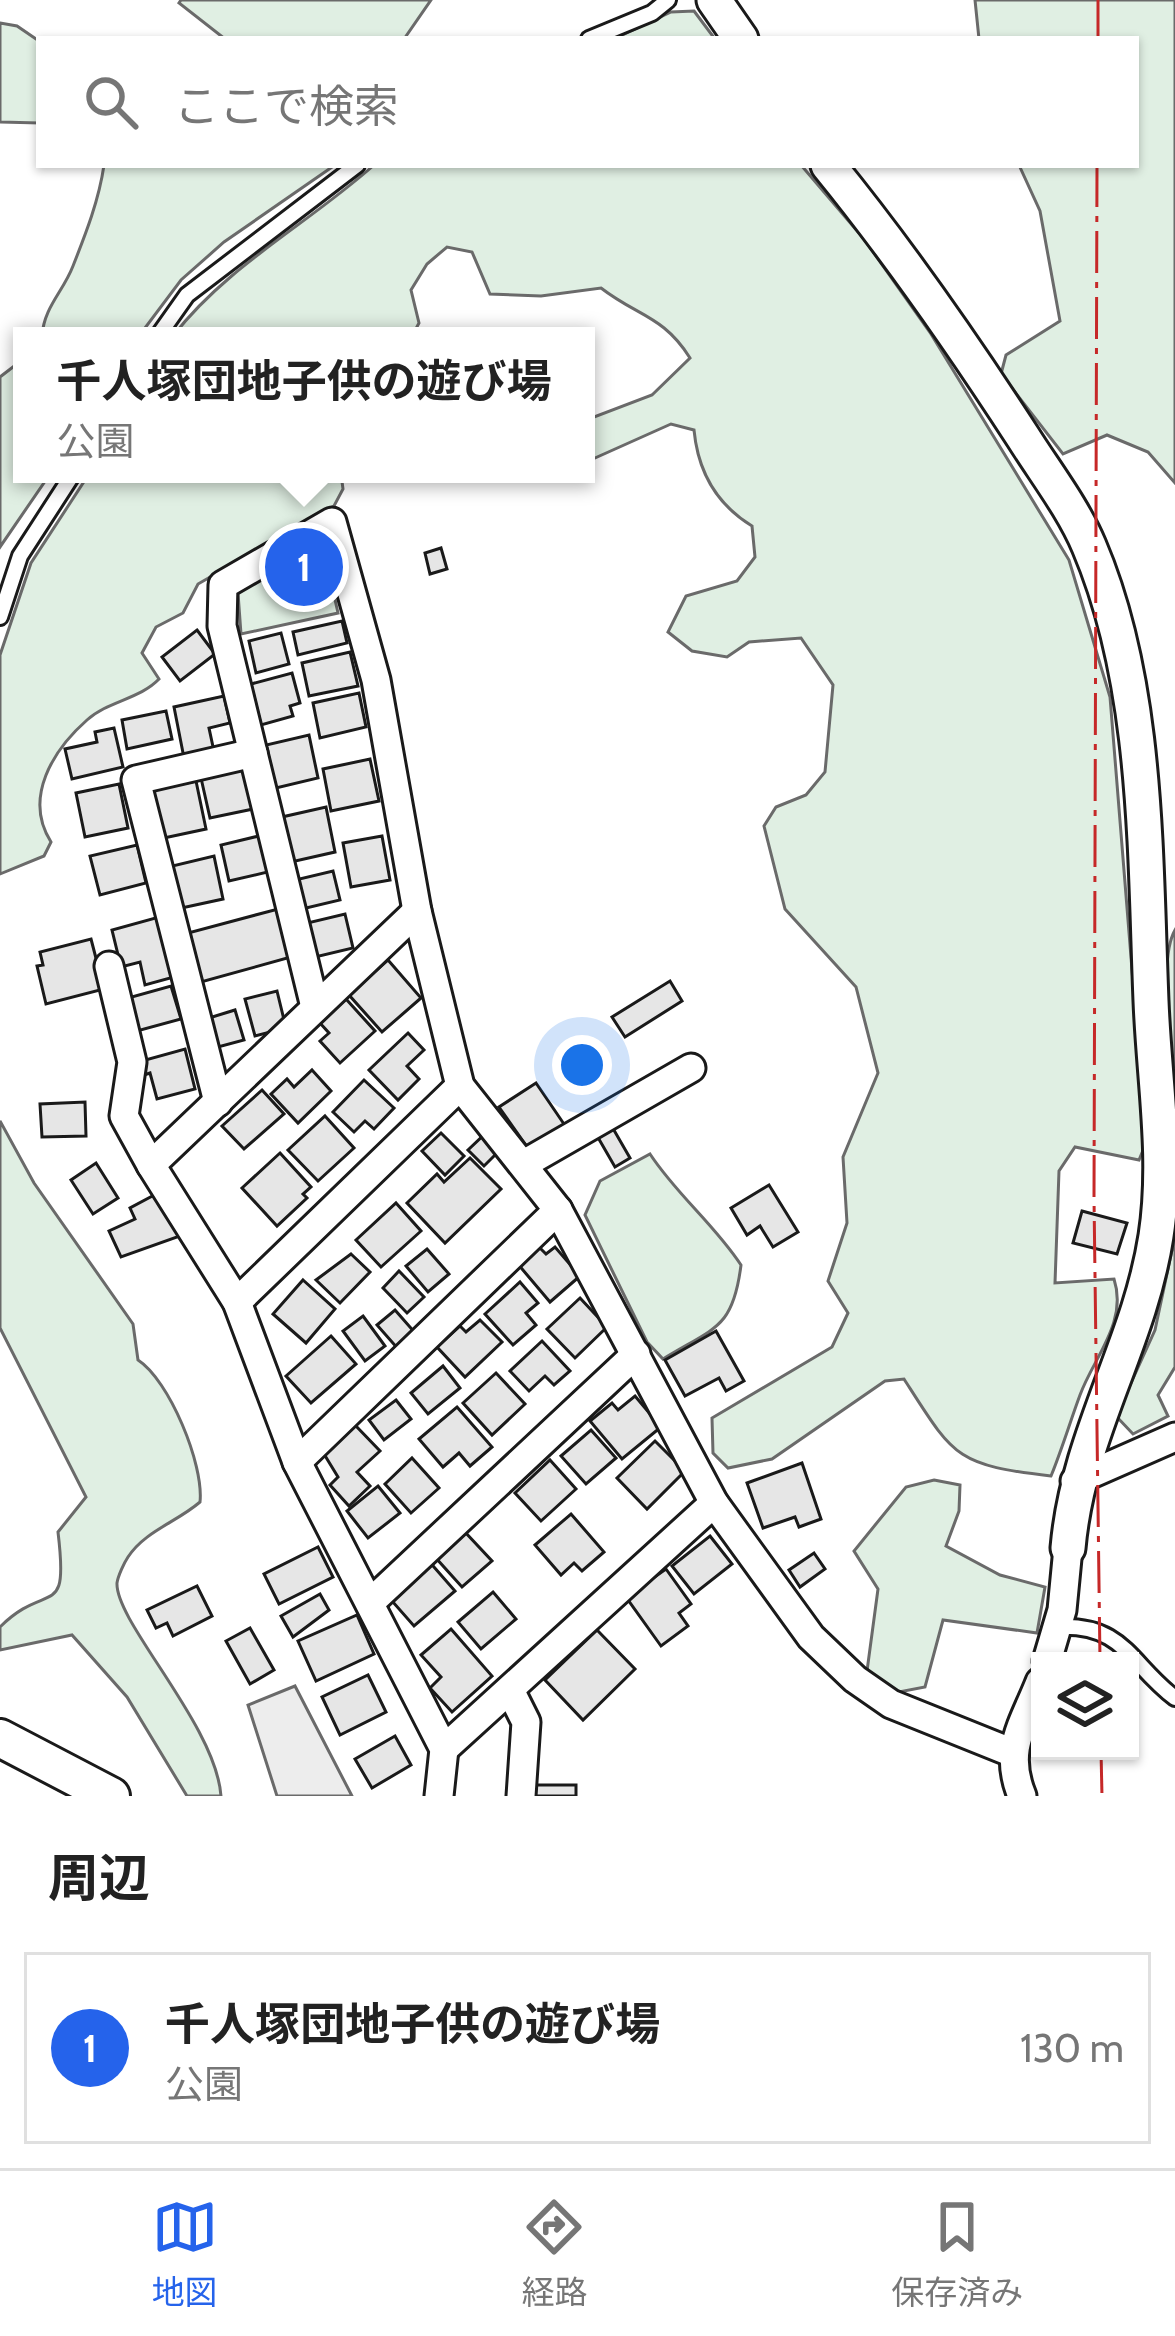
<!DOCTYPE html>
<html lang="ja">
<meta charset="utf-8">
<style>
body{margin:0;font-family:Cabin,"Noto Sans JP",sans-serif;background:#f6f6f6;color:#222}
.controls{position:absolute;right:36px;bottom:36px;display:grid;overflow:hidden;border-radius:0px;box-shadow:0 3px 9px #0004}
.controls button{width:108px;height:108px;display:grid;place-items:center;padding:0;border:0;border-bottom:3px solid #e0e0e0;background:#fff;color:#222;font:60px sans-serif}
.you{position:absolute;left:582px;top:1065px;width:42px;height:42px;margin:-30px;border:9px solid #fff;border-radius:50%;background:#1a73e8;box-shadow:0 0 0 18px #1a73e833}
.badge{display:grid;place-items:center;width:78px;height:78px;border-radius:50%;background:#2563eb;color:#fff;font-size:39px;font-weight:700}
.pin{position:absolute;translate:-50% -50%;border:6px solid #fff;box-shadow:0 3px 12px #0006}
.popup{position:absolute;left:13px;top:327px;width:582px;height:156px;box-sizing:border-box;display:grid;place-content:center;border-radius:0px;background:#fff;filter:drop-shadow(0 3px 9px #0005);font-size:39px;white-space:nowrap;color:#767676}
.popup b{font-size:45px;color:#222}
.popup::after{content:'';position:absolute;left:50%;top:100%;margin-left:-24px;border:24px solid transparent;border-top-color:#fff}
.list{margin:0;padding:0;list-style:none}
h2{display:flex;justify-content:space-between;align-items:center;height:156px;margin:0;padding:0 48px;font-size:51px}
h2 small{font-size:39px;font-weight:400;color:#767676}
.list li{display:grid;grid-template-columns:78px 1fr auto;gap:36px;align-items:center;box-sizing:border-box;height:192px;margin:0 24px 24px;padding:0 24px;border:3px solid #e0e0e0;border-radius:0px}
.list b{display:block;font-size:45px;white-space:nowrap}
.list p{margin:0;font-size:39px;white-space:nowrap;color:#767676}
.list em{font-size:39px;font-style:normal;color:#767676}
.icon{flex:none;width:66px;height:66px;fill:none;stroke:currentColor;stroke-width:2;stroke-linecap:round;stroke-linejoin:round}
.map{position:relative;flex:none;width:1175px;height:1796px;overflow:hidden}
.search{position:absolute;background:#fff;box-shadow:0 3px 9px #0004;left:36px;right:36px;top:36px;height:132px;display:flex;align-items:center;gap:30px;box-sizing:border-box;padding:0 42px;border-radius:0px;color:#767676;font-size:45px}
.sheet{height:372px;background:#fff}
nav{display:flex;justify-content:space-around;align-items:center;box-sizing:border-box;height:168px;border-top:3px solid #e0e0e0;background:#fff;font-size:33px;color:#767676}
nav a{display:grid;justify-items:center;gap:6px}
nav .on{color:#2563eb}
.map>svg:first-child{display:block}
.green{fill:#e0efe3;stroke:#6a6a6a;stroke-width:3}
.parking{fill:#ededed;stroke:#6a6a6a;stroke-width:3}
.building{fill:#e6e6e6;stroke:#1a1a1a;stroke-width:3}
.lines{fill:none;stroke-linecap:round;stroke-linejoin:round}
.service-casing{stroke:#1a1a1a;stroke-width:20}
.minor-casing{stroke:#1a1a1a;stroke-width:33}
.tertiary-casing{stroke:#1a1a1a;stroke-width:39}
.secondary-casing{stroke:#1a1a1a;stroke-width:42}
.service{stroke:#fff;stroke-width:14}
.minor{stroke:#fff;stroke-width:27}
.tertiary{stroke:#fff;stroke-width:33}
.secondary{stroke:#fff;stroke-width:36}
.power{stroke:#c62828;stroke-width:3;stroke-dasharray:42 9 6 9;stroke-linecap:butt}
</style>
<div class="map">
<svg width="1175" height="1796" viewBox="0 0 1175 1796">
<rect width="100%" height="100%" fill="#fff"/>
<!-- green -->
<g class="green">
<path d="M 181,0 L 431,0 L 404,39 L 225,39 L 179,3 Z"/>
<path d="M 975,0 L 1175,0 L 1175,483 L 1148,452 L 1107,435 L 1063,454 L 1001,374 L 1006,355 L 1060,321 L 1040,211 L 1019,165 L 1136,165 L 1136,39 L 979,39 Z"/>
<path d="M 694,11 L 715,39 L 614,39 L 671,12 Z"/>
<path d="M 0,23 L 17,26 L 39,41 L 39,123 L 0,122 Z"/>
<path d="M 104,165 L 335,165 L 224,242 L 181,280 L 139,336 L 42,336 C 44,307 63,292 73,266 C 86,233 99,200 104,165 Z"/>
<path d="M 374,165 L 801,165 L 864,239 L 931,334 L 1069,560 L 1110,697 L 1146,1143 L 1139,1160 L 1075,1147 L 1059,1171 L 1055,1283 L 1114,1279 C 1128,1322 1094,1357 1080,1395 C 1070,1422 1062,1449 1051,1476 C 955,1465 954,1457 904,1379 L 885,1381 L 772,1459 L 728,1468 L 713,1453 L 712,1418 L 832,1347 L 848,1313 L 828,1281 L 847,1223 L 843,1157 L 878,1073 L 856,987 L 785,909 L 764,826 L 776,807 L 806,795 L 825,772 L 833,685 L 801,638 L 749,642 L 727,657 L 692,651 L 668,632 L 686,596 L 737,581 L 755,557 L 752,526 C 716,504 698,472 694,430 L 671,424 L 586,462 L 586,420 L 652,395 L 690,358 C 664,316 637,316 601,288 L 541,296 L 490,294 L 472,252 L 447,247 L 427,264 L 411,290 L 419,323 L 412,336 L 173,336 C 228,265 308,224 374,165 Z"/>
<path d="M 22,360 L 22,474 L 50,474 L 0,547 L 0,377 Z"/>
<path d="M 89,474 L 341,474 L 343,489 L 334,506 L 198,584 L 183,613 L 156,627 L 142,653 L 159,679 C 140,699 108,701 87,720 C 53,750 23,798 51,842 L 44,856 L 0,874 L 0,655 L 31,563 Z"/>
<path d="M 322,542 L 338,613 L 241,634 L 238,593 Z"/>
<path d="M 1175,930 L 1175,1068 C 1166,1042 1161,953 1175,930 Z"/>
<path d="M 0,1121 L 34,1183 L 133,1324 L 138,1360 C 169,1380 204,1464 200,1502 C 177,1522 145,1531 128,1557 C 124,1563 118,1576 117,1583 C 115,1622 216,1725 221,1796 L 187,1796 L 127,1697 L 72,1635 L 0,1650 L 0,1627 C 48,1579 69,1623 58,1532 L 86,1497 L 0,1328 Z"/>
<path d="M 650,1154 C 677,1195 714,1224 741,1265 C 733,1329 715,1327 663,1359 L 647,1342 L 585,1215 L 600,1181 Z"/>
<path d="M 1175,1236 L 1175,1367 L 1158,1395 L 1168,1416 L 1133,1434 L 1116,1416 L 1155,1330 Z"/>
<path d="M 934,1480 L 960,1485 L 959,1511 L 946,1546 L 1000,1575 L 1045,1587 L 1037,1633 L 943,1620 L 925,1687 L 899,1692 L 867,1671 L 878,1589 L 854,1551 L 906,1487 Z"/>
</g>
<!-- parking -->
<path class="parking" d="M 295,1686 L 352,1796 L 277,1796 L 248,1705 Z"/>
<!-- building -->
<g class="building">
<path d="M 441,548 L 447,569 L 430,574 L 425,553 Z"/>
<path d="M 342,621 L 347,643 L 298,655 L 293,632 Z"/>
<path d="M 197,630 L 215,654 L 180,681 L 162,657 Z"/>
<path d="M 281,633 L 289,664 L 256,673 L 249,641 Z"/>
<path d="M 350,652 L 358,686 L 309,696 L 302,663 Z"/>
<path d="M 292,673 L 300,703 L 290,706 L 293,716 L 261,725 L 251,684 Z"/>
<path d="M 359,693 L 366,727 L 320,738 L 313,703 Z"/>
<path d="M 224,696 L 230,723 L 209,728 L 215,756 L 185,763 L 174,707 Z"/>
<path d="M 166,711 L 172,739 L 127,749 L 122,720 Z"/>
<path d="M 114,728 L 123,767 L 72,779 L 65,749 L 97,742 L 95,732 Z"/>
<path d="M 309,735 L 318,778 L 276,788 L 266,745 Z"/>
<path d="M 370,759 L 379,801 L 331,811 L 323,769 Z"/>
<path d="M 245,769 L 253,809 L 210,818 L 201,778 Z"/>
<path d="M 196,781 L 206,829 L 164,838 L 153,790 Z"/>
<path d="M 119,784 L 128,828 L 85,837 L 76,793 Z"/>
<path d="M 326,807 L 335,852 L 291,862 L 282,817 Z"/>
<path d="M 263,835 L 272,871 L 229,881 L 221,845 Z"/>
<path d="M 382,836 L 390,880 L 351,887 L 343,843 Z"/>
<path d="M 137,845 L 146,883 L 100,895 L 90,856 Z"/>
<path d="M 214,856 L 223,899 L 177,909 L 168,867 Z"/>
<path d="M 333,871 L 340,900 L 302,909 L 295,880 Z"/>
<path d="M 278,909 L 291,957 L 201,982 L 188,933 Z"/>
<path d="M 345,914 L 353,948 L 311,958 L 303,924 Z"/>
<path d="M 159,917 L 174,977 L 145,985 L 140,962 L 121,967 L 112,930 Z"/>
<path d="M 91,939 L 104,989 L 46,1004 L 37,966 L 43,965 L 40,952 Z"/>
<path d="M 388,960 L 421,998 L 382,1032 L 349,995 Z"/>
<path d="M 670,981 L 682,1001 L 625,1037 L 612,1017 Z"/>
<path d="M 171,986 L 181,1019 L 137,1031 L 128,998 Z"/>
<path d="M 277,991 L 286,1028 L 255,1036 L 245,999 Z"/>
<path d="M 346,999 L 375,1031 L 340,1063 L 320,1041 L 329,1033 L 319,1022 Z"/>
<path d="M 235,1010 L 244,1040 L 218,1047 L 209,1018 Z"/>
<path d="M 408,1033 L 424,1050 L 407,1066 L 419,1079 L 398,1100 L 369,1070 Z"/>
<path d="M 185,1049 L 195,1089 L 157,1099 L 150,1073 L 141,1076 L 138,1062 Z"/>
<path d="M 312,1070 L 331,1091 L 298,1123 L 271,1094 L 287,1079 L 294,1087 Z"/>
<path d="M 364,1080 L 394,1108 L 374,1129 L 365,1121 L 354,1132 L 333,1112 Z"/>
<path d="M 536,1083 L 566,1127 L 530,1151 L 499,1107 Z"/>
<path d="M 262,1090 L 284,1114 L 244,1149 L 222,1126 Z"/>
<path d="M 85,1102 L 86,1136 L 42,1137 L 40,1104 Z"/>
<path d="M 325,1116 L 354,1148 L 318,1181 L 288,1150 Z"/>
<path d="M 611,1125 L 630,1158 L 615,1167 L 596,1134 Z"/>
<path d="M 487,1132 L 502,1148 L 484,1166 L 468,1150 Z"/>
<path d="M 441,1133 L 464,1156 L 445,1175 L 422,1151 Z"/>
<path d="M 280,1153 L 311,1187 L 303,1194 L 307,1198 L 277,1226 L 242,1188 Z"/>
<path d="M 470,1158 L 501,1189 L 445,1243 L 407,1203 L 437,1174 L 444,1182 Z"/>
<path d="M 96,1163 L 118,1198 L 93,1214 L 71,1180 Z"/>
<path d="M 769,1185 L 798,1232 L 773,1247 L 760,1226 L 747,1235 L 731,1208 Z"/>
<path d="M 158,1193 L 180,1236 L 121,1257 L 109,1231 L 135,1219 L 130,1208 Z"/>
<path d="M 396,1203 L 421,1231 L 381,1267 L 356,1240 Z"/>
<path d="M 1082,1211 L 1127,1223 L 1117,1254 L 1073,1243 Z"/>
<path d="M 537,1245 L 546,1254 L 555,1247 L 580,1276 L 550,1302 L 517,1263 Z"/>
<path d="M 427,1249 L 449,1274 L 428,1292 L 406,1266 Z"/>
<path d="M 351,1254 L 370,1272 L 340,1303 L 316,1280 Z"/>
<path d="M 399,1271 L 424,1297 L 407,1313 L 383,1288 Z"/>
<path d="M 303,1280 L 335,1309 L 306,1343 L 273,1314 Z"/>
<path d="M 520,1282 L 538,1303 L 526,1313 L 536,1325 L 513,1345 L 485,1314 Z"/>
<path d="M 580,1298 L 607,1327 L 575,1358 L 547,1329 Z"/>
<path d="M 395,1310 L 417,1335 L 399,1350 L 377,1325 Z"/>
<path d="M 363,1316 L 385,1346 L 365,1361 L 343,1331 Z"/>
<path d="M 480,1320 L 502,1342 L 465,1377 L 437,1347 L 460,1326 L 466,1332 Z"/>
<path d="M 716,1331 L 744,1381 L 726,1391 L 719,1378 L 685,1396 L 665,1360 Z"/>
<path d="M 331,1336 L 356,1364 L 311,1403 L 286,1376 Z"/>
<path d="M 542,1341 L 570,1371 L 554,1385 L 545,1376 L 529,1391 L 510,1371 Z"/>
<path d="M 443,1366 L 460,1388 L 428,1414 L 411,1393 Z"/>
<path d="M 496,1373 L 525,1404 L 492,1435 L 463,1403 Z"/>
<path d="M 635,1396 L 661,1427 L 622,1459 L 590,1421 L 612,1403 L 618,1410 Z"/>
<path d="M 396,1400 L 411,1419 L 384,1440 L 369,1420 Z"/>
<path d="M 457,1407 L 492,1447 L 470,1466 L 459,1453 L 443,1467 L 419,1439 Z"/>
<path d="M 355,1425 L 380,1451 L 357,1472 L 370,1486 L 349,1506 L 330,1485 L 338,1477 L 324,1454 Z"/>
<path d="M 591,1430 L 616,1458 L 586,1484 L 561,1456 Z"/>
<path d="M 655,1441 L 685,1471 L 647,1509 L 617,1478 Z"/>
<path d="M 412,1458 L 439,1488 L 411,1513 L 385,1484 Z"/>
<path d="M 550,1460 L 576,1489 L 541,1521 L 515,1493 Z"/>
<path d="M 802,1463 L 821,1519 L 799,1527 L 795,1517 L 763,1528 L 747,1483 Z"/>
<path d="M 378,1486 L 400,1513 L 368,1538 L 347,1511 Z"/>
<path d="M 571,1514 L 604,1552 L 582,1571 L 574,1563 L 561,1575 L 535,1545 Z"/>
<path d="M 464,1531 L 492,1561 L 462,1587 L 435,1557 Z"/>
<path d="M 710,1536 L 732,1564 L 694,1594 L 672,1566 Z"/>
<path d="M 318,1547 L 333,1577 L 279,1604 L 264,1574 Z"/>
<path d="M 814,1553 L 825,1569 L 800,1587 L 789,1570 Z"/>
<path d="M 427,1559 L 455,1591 L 414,1626 L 392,1601 L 408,1587 L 403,1580 Z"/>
<path d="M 666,1569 L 691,1604 L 679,1613 L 688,1626 L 661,1646 L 626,1597 Z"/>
<path d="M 197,1586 L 212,1616 L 173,1636 L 167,1623 L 156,1628 L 147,1610 Z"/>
<path d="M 493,1592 L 516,1619 L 481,1649 L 458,1622 Z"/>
<path d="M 320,1594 L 329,1610 L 293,1637 L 281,1616 Z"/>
<path d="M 357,1615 L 374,1654 L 316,1681 L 298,1641 Z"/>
<path d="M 250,1628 L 274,1670 L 250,1684 L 226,1641 Z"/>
<path d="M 451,1629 L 492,1676 L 452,1712 L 430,1688 L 441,1677 L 421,1655 Z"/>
<path d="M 597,1630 L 635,1669 L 583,1720 L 545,1680 Z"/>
<path d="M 368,1675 L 386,1712 L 340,1735 L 322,1697 Z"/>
<path d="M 395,1736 L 411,1765 L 372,1788 L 355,1759 Z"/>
<rect x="532" y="1785" width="44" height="11"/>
</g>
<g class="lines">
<!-- service casing -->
<g class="service-casing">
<g id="service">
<path d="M 589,39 L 652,13 L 668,0"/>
<path d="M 158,336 L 187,295 L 357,165"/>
<path d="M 0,617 L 20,556 L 73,474"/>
<path d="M 1058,1627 C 1124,1624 1130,1664 1175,1698"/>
</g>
</g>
<!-- minor casing -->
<g class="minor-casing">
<g id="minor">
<path d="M 417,911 L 151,1165 L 237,1302 L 297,1462 L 444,1749 L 439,1796"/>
<path d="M 109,966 L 132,1062 L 124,1116 L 151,1165"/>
<path d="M 315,1007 L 222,626 L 223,585 L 332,522 L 376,680 L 417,911 L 460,1086 L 558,1210 L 714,1503 L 811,1637 L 855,1679 L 891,1704 L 1013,1753"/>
<path d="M 218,1102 L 136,780 L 253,753"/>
<path d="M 524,1164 L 691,1068"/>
<path d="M 237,1302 L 460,1086"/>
<path d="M 297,1462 L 558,1210"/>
<path d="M 1075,1481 L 1175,1437"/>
<path d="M 371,1602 L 636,1354"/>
<path d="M 1047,1661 L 1062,1610 L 1068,1548"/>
<path d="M 510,1690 L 526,1722 L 521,1796"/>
<path d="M 444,1749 L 714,1503"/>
<path d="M 1022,1796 C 1003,1750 1023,1725 1040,1682"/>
</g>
</g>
<!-- tertiary casing -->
<g class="tertiary-casing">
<g id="tertiary">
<path d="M 714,0 L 741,39"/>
<path d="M 828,165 C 899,252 962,343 1023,437 C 1045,472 1073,508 1089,546 C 1148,684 1145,853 1151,1001 C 1154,1080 1168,1158 1156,1236 C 1139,1346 1078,1433 1068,1548"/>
</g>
</g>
<!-- secondary casing -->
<g class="secondary-casing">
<path id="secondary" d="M 0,1738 L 111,1796"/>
</g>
<!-- service -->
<use href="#service" class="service"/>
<!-- minor -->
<use href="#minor" class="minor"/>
<!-- tertiary -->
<use href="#tertiary" class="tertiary"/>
<!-- secondary -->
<use href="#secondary" class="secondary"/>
<!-- power -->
<g class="power">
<path d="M 1098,39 L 1098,0"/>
<path d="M 1097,165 L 1094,1198 L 1100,1661"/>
<path d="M 1101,1751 L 1102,1796"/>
</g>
</g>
</svg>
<div class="controls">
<button><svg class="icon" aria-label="layers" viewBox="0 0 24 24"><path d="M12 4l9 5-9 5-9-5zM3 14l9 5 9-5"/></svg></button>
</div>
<div class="you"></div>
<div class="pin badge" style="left:304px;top:567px">1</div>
<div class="popup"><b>千人塚団地子供の遊び場</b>公園</div>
<div class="search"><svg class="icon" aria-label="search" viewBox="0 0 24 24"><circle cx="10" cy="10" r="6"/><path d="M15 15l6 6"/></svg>ここで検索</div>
</div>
<section class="sheet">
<h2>周辺<small></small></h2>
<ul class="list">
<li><span class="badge">1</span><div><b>千人塚団地子供の遊び場</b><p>公園</p></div><em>130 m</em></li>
</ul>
</section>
<nav>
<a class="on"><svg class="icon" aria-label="map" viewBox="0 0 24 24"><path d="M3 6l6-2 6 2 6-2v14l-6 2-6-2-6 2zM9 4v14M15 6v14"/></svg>地図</a>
<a><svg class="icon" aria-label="directions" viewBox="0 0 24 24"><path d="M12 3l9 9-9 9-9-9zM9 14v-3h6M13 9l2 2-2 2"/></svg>経路</a>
<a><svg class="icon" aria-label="saved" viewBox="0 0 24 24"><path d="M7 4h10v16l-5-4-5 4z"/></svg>保存済み</a>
</nav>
